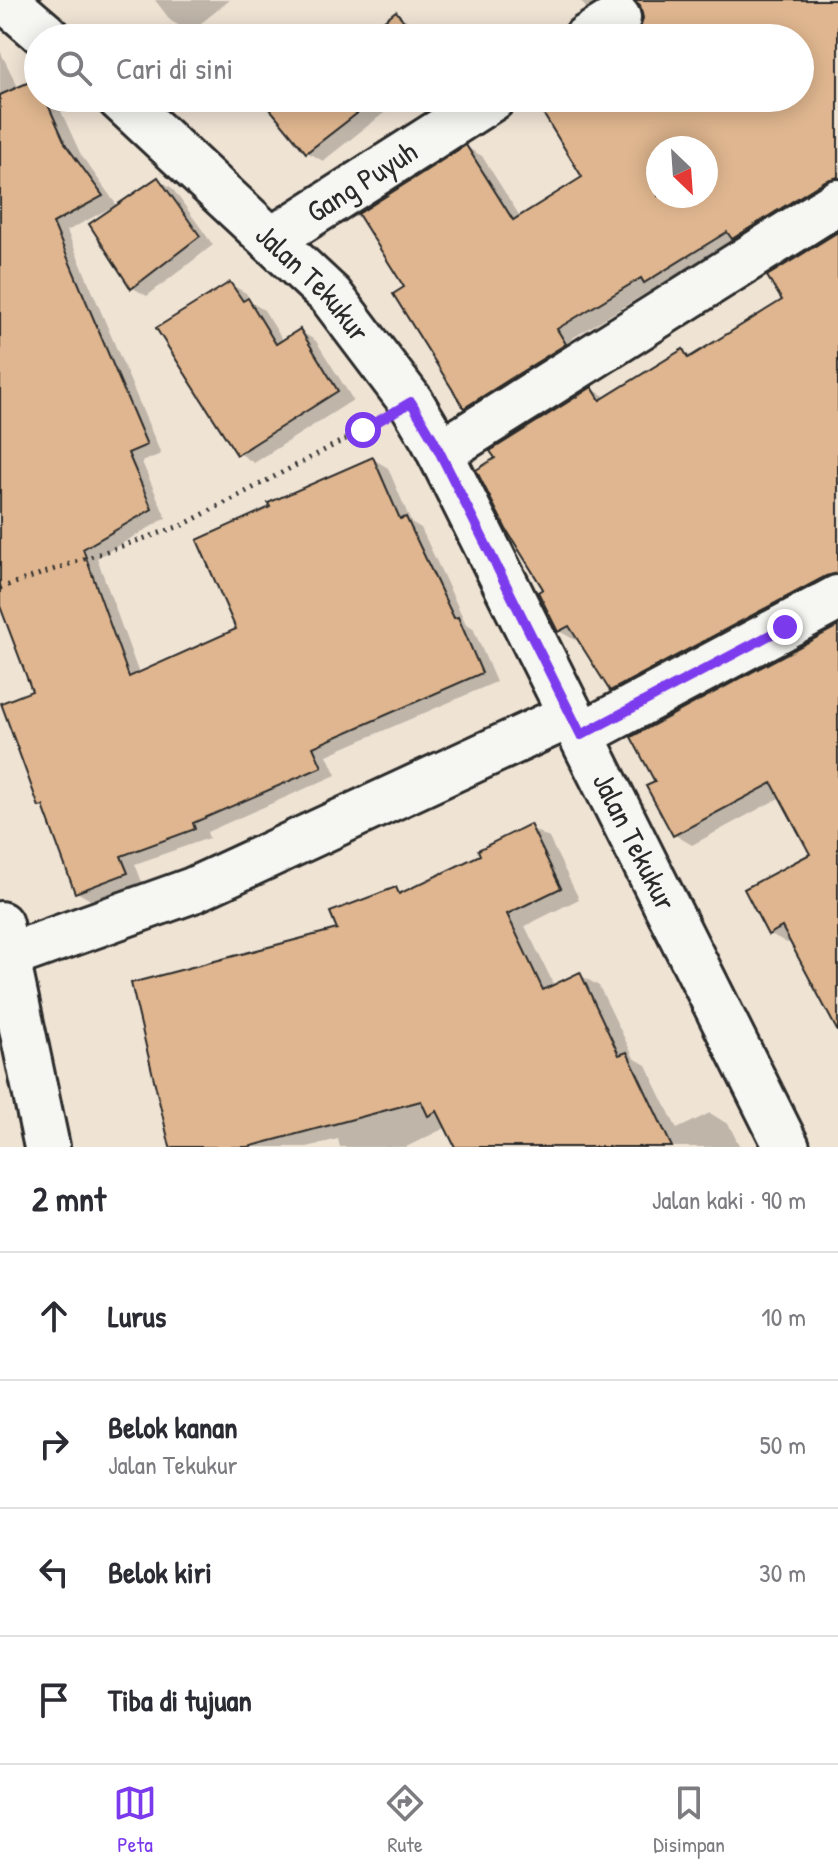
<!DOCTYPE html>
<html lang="id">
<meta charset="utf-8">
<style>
body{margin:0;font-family:"Patrick Hand",sans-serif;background:#f2f2f3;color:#2b2b33}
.compass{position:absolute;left:646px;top:136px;width:72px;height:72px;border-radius:50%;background:#fff;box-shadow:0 4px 20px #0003;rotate:155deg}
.stop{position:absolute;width:24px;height:24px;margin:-18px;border:6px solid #7c3aed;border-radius:50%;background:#fff}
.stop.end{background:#7c3aed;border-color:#fff;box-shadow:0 2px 8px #0008}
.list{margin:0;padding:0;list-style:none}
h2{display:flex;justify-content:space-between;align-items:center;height:104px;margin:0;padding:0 32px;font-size:34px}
h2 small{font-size:26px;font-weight:400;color:#7c7c81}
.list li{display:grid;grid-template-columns:52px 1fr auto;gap:24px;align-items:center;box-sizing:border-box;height:128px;padding:0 32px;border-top:2px solid #e1e1e2}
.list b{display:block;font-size:30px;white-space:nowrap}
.list p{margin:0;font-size:26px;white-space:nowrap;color:#7c7c81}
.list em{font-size:26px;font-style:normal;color:#7c7c81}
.icon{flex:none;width:44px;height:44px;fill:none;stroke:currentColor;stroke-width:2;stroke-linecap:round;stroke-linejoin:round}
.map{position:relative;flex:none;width:838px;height:1147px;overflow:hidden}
.search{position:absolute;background:#fff;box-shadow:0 4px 20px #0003;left:24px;right:24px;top:24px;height:88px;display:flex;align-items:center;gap:20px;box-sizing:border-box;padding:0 28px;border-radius:44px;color:#7c7c81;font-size:30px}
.sheet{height:616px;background:#fff}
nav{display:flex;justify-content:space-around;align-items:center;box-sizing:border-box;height:112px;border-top:2px solid #e1e1e2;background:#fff;font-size:22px;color:#7c7c81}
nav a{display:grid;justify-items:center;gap:4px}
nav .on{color:#7c3aed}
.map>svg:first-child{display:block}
.shadow{fill:#0003;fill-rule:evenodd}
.building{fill:#dfb68f;stroke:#2b2b2b;stroke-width:2;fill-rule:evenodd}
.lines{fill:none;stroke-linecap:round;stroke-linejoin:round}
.minor-casing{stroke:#2b2b2b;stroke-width:50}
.path{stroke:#2b2b2b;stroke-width:5;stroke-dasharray:2 6;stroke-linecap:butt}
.minor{stroke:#f6f6f2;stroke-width:44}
.route{stroke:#7c3aed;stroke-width:10}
.labels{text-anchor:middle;stroke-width:8;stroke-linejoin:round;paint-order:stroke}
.street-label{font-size:30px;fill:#2b2b2b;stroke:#f6f6f2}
</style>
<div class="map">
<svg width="838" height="1147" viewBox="0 0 838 1147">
<rect width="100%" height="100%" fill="#efe3d4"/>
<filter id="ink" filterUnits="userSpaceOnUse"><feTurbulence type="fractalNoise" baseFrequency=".0125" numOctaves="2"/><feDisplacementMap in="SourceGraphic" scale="16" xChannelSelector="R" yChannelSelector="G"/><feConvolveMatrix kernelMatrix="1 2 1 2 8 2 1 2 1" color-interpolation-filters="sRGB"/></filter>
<g filter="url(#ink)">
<!-- shadow -->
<g class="shadow">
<path d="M 155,0 L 230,0 L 190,32 L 171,21 Z"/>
<path d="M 580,0 L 838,0 L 838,191 L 662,291 L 656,287 L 571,339 L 581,354 L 481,416 L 465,407 L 406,288 L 466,147 L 482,156 L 521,218 L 584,177 L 536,98 L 800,98 L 800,38 L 635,38 L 642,30 L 645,16 L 640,3 L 635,1 L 621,5 L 602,17 L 586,8 ZM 658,148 L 706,148 L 706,196 L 658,196 Z"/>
<path d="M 396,14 L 412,23 L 424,38 L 365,38 Z"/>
<path d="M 0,51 L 19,89 L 36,81 L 38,98 L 55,98 L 81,155 L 118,207 L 158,179 L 172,188 L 213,245 L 147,296 L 133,288 L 92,224 L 113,210 L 112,207 L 67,231 L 161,454 L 142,462 L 166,518 L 97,558 L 139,674 L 239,630 L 373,459 L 388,468 L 411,522 L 421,528 L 466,624 L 473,628 L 496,682 L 327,755 L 336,775 L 207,832 L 209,838 L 135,864 L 142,882 L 92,901 L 77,892 L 46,809 L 41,806 L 35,693 L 0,592 Z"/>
<path d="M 288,98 L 403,98 L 323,161 L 307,152 Z"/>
<path d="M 838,234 L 838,567 L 628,699 L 611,690 L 579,638 L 575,640 L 559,631 L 546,589 L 592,389 L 608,398 L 683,352 L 693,357 L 785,301 Z"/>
<path d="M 230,284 L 246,293 L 252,303 L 264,310 L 284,342 L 300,331 L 316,341 L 353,400 L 254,463 L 239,453 Z"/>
<path d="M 838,633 L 838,1028 L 792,941 L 787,943 L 769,933 L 813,854 L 781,797 L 692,845 L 675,835 L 657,782 Z"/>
<path d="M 529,827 L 549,838 L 579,899 L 525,926 L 555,987 L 580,975 L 599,986 L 634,1058 L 646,1065 L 677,1129 L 710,1113 L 729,1125 L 740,1147 L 457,1147 L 447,1127 L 406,1147 L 340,1147 L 338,1139 L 307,1147 L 173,1147 L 339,930 L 396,890 L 404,894 L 483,856 Z"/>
</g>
<!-- building -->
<g class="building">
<path d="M 634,0 L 838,0 L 838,177 L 825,181 L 732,239 L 727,232 L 644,283 L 641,278 L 557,329 L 566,344 L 464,408 L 393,294 L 404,287 L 358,214 L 466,145 L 513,220 L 582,177 L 541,110 L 560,98 L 800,98 L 800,38 L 632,38 L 640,29 L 643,18 L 640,5 ZM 658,148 L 706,148 L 706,196 L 658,196 Z"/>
<path d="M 396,11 L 417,38 L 361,38 Z"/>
<path d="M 36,79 L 38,98 L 45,98 L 66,145 L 103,196 L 53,223 L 147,445 L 128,453 L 152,509 L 83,549 L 129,677 L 236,629 L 197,540 L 270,507 L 268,503 L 373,457 L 400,519 L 406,517 L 454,618 L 458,617 L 482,673 L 313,747 L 322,767 L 193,823 L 195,829 L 121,856 L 128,873 L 75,893 L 43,806 L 39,807 L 1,703 L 32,691 L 0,606 L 0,95 Z"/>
<path d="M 285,98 L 377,98 L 306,153 L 270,109 Z"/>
<path d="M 158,177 L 200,236 L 131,289 L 89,224 Z"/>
<path d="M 838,232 L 838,573 L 826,576 L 610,691 L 569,626 L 558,632 L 538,592 L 543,589 L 506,529 L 476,470 L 495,458 L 490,451 L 592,387 L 600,400 L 683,349 L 688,358 L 782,300 L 767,276 Z"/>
<path d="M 230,282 L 243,301 L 248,298 L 276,344 L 300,329 L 338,391 L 237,455 L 156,328 Z"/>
<path d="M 838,626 L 838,1032 L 782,927 L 768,935 L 744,889 L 810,854 L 772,783 L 673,836 L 646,786 L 655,782 L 631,737 Z"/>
<path d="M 530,824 L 561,888 L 507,914 L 543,990 L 580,972 L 619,1055 L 627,1052 L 672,1147 L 455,1147 L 437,1111 L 428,1116 L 421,1101 L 248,1147 L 170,1147 L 131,983 L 337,929 L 330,912 L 396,887 L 399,894 L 480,855 L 478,850 Z"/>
</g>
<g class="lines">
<!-- minor casing -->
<g class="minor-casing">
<g id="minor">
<path d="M 5,0 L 49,38"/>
<path d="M 586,38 L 618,18"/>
<path id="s1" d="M 119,98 L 331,296 L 411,402 L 433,439 L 787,1147"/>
<path id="s2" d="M 271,240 L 493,98"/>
<path d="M 440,453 L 838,202"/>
<path d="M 581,735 L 838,598"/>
<path d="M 0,924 L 47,1147"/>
<path d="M 6,957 L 193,890 L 571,715"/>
</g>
</g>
<!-- path -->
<path class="path" d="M 0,588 L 183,525 L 372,425"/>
<!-- minor -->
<use href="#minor" class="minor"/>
</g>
</g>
<g class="lines" filter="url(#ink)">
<!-- route -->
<path class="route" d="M 363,430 L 411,402 L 433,439 L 581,735 L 785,627"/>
</g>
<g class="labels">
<!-- street labels -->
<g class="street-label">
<text dy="10" stroke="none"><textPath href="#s2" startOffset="108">Gang Puyuh</textPath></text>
<text dy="10" stroke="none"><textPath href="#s1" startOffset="268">Jalan Tekukur</textPath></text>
<text dy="10" stroke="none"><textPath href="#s1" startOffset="916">Jalan Tekukur</textPath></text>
</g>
</g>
</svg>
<svg class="compass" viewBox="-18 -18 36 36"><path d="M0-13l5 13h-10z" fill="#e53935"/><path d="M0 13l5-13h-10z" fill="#7c7c81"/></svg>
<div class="stop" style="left:363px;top:430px"></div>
<div class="stop end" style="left:785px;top:627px"></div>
<div class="search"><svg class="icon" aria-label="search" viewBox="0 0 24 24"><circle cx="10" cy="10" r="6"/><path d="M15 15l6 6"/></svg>Cari di sini</div>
</div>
<section class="sheet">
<h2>2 mnt<small>Jalan kaki · 90 m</small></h2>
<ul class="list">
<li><svg class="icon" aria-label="ahead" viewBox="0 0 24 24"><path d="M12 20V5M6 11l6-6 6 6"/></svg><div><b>Lurus</b></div><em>10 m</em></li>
<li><svg class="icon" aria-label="right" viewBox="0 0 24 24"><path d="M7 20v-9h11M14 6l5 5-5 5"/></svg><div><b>Belok kanan</b><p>Jalan Tekukur</p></div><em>50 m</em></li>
<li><svg class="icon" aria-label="left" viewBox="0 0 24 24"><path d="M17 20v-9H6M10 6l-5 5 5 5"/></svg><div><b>Belok kiri</b></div><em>30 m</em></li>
<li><svg class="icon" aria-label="arrive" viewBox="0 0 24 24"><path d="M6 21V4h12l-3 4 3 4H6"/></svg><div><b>Tiba di tujuan</b></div></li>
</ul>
</section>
<nav>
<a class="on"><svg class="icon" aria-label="map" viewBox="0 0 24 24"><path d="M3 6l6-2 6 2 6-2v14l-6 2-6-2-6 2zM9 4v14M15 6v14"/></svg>Peta</a>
<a><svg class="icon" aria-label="directions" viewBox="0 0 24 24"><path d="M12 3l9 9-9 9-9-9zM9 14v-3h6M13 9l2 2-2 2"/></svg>Rute</a>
<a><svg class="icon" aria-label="saved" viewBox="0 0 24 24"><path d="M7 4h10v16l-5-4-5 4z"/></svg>Disimpan</a>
</nav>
